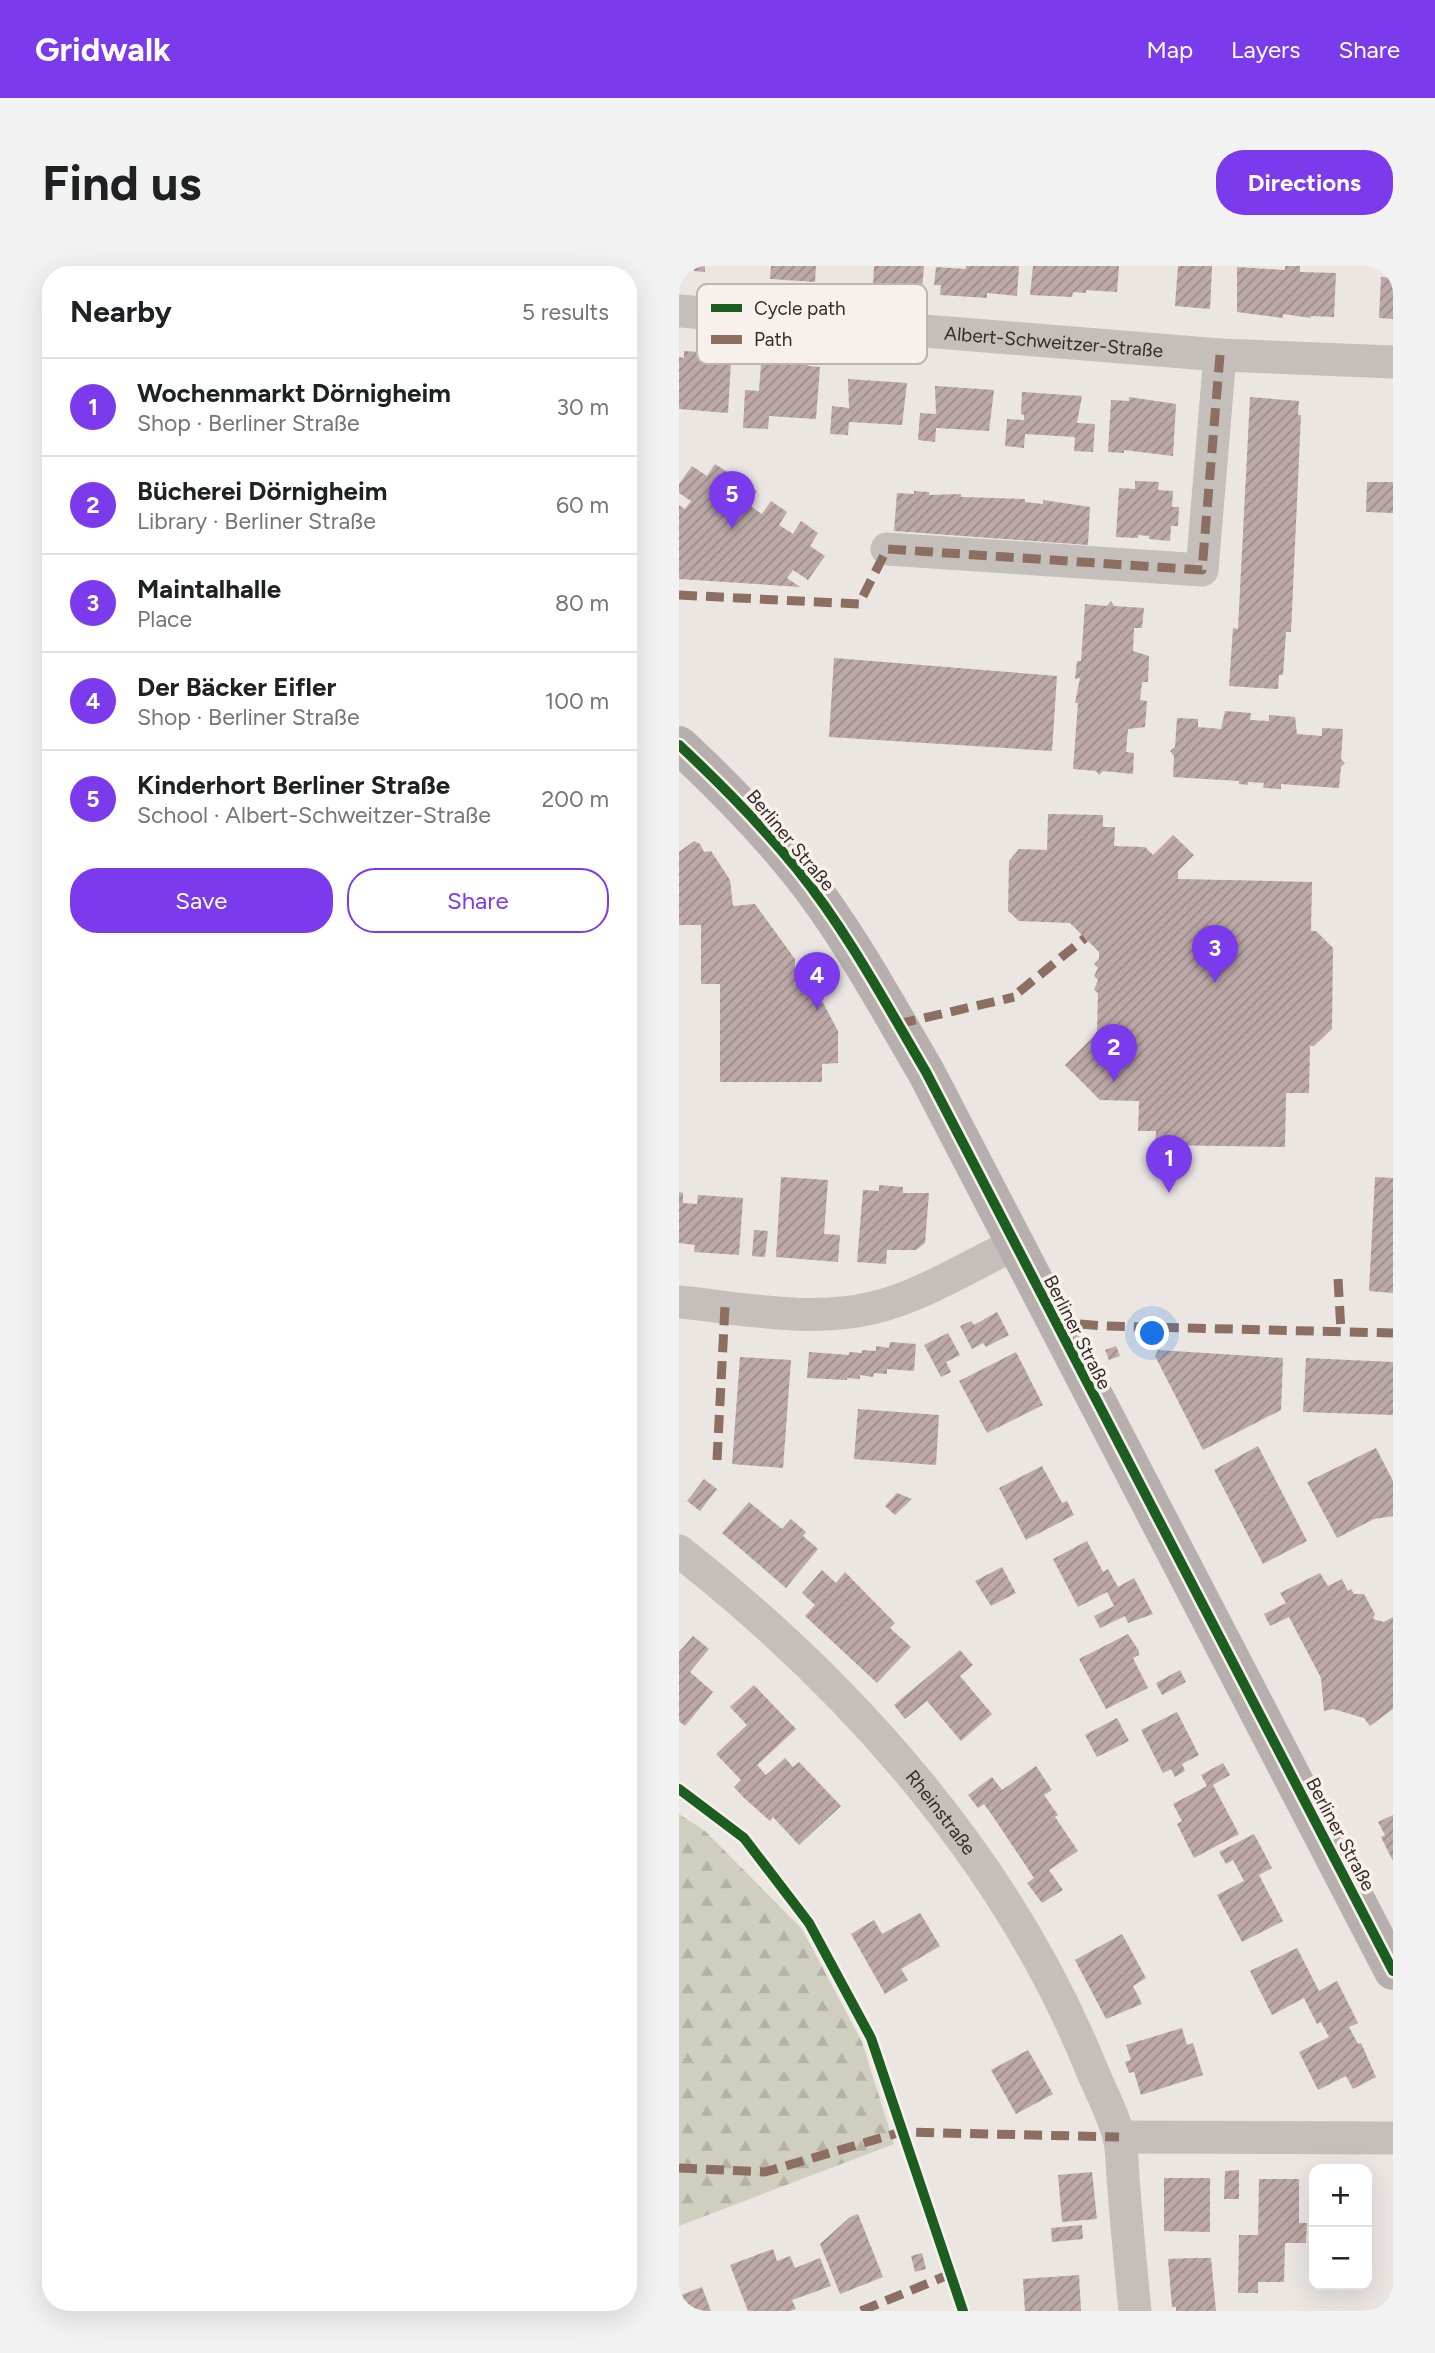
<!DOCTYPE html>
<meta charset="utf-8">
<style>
body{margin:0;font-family:Figtree,sans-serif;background:#f2f2f2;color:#202124}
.controls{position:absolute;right:21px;bottom:21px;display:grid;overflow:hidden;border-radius:14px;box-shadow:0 7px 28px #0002}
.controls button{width:63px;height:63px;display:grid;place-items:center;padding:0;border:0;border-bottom:2px solid #e0e0e0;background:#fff;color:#202124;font:35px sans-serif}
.you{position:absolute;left:474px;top:1068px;width:24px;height:24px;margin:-18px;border:5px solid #fff;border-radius:50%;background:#1a73e8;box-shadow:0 0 0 10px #1a73e833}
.badge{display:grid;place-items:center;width:46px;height:46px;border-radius:50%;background:#7c3aed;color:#fff;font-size:23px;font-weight:700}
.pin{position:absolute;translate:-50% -58px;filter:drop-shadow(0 2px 4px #0008)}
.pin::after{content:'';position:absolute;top:37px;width:24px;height:21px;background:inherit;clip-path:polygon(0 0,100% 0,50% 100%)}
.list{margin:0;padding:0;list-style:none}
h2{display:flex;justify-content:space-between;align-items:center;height:91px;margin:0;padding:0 28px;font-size:30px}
h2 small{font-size:23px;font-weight:400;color:#757577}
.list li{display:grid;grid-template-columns:46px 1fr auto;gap:21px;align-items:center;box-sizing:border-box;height:98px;padding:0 28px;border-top:2px solid #e0e0e0}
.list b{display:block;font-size:26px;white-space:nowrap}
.list p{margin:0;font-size:23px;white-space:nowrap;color:#757577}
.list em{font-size:23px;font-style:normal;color:#757577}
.actions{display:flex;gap:14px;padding:21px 28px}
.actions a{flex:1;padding:16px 0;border:2px solid #7c3aed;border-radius:28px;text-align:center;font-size:24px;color:#7c3aed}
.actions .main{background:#7c3aed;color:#fff}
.map{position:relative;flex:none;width:714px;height:2045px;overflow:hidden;border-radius:28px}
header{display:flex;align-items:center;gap:42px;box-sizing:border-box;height:98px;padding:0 35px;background:#7c3aed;color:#fff}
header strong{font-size:33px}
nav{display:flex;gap:38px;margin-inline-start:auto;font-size:24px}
.intro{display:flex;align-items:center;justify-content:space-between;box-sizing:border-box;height:168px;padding:0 42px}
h1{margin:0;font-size:49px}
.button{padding:18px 32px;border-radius:28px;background:#7c3aed;color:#fff;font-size:24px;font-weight:700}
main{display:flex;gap:42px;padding:0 42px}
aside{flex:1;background:#fff;border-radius:28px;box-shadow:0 7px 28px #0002}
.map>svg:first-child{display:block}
.forest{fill:url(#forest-firs)}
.building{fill:url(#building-hatch)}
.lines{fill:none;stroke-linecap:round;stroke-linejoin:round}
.street{stroke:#c5bfbc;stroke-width:33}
.secondary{stroke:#b6afad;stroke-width:38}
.quiet{stroke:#8d6e63;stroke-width:9;stroke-dasharray:18 9;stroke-linecap:butt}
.cycleway-casing{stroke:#f8f0eb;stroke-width:15}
.cycleway{stroke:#1b5e20;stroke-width:10}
.labels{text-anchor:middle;stroke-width:7;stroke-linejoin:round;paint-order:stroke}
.street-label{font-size:19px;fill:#362c2a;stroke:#f8f0eb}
.key{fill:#f8f0eb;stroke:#beb5b1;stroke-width:2}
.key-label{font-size:19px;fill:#362c2a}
</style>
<header>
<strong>Gridwalk</strong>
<nav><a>Map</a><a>Layers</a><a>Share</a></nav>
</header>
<div class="intro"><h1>Find us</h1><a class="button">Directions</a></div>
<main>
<aside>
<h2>Nearby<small>5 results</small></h2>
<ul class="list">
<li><span class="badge">1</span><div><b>Wochenmarkt Dörnigheim</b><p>Shop · Berliner Straße</p></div><em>30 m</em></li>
<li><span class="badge">2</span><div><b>Bücherei Dörnigheim</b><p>Library · Berliner Straße</p></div><em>60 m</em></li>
<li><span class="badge">3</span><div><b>Maintalhalle</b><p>Place</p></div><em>80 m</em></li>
<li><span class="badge">4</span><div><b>Der Bäcker Eifler</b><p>Shop · Berliner Straße</p></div><em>100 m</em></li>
<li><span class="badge">5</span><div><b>Kinderhort Berliner Straße</b><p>School · Albert-Schweitzer-Straße</p></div><em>200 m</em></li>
</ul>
<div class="actions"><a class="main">Save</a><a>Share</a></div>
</aside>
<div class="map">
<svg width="714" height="2045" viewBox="0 0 714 2045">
<defs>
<pattern id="forest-firs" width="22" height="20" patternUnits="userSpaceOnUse" patternTransform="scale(1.75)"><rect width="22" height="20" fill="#d0cfbf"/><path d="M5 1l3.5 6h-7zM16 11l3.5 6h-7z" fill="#b3b2a4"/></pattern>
<pattern id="building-hatch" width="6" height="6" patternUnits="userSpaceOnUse" patternTransform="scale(1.75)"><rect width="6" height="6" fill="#bda9a7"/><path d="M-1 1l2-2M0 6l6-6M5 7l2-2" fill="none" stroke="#9a8a88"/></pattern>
</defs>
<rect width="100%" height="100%" fill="#ece6e3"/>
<!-- forest -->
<path class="forest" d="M 0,1548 L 26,1565 L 123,1663 L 183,1776 L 215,1878 L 0,1960 Z"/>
<!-- building -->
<g class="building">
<path d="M 15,0 L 26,0 L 26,6 L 15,5 Z"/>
<path d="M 92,0 L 137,0 L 136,16 L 91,13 Z"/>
<path d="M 195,0 L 245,0 L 243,24 L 194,21 Z"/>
<path d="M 287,0 L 340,0 L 338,30 L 308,27 L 308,32 L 261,29 L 262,19 L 255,19 L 257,1 L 287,3 Z"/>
<path d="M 354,0 L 440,0 L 438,26 L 407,24 L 407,27 L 394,26 L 393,31 L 351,29 Z"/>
<path d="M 499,0 L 533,0 L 531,43 L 496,40 Z"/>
<path d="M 606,0 L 621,0 L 621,6 L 657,7 L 655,51 L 631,50 L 632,52 L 604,48 L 604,52 L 558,46 L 558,1 L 606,4 Z"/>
<path d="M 702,11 L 714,12 L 714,53 L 700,52 Z"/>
<path d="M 5,85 L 41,87 L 40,94 L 52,95 L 49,147 L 0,143 L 0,91 L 5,92 Z"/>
<path d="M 95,91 L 130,93 L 129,100 L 141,101 L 137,153 L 90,150 L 89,163 L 64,162 L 66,124 L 80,125 L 82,98 L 94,98 Z"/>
<path d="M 169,113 L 228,117 L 223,159 L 170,156 L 169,169 L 151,168 L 153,140 L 170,142 Z"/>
<path d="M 256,120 L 315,124 L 310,165 L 257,162 L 256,176 L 239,174 L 241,147 L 257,148 Z"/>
<path d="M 343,126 L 403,130 L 398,157 L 416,158 L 414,186 L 395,185 L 396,171 L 346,168 L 345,182 L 326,180 L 328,153 L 345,154 L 345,149 L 342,148 Z"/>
<path d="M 450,131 L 497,138 L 494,190 L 445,184 L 445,187 L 429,186 L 432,134 L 450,135 Z"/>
<path d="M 571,131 L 620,135 L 619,149 L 622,149 L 612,366 L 607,366 L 604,409 L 600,409 L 599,423 L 550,420 L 554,362 L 559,363 Z"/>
<path d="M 36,198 L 53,209 L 42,226 L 50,232 L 61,214 L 78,225 L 70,239 L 83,248 L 92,235 L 108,246 L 100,259 L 114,268 L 122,255 L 139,267 L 131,280 L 146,290 L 129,314 L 114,304 L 108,312 L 121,321 L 0,313 L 0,239 L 6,243 L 12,235 L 0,227 L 0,218 L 13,200 L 28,210 Z"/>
<path d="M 456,215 L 480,216 L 479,224 L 494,225 L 493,241 L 500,241 L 499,260 L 492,260 L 491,275 L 470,273 L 470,270 L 459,269 L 459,272 L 437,271 L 440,222 L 456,223 Z"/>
<path d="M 688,216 L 714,216 L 714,247 L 687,246 Z"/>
<path d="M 235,225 L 250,226 L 250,229 L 282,228 L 282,231 L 346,233 L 346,236 L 364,238 L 364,234 L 411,241 L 409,279 L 215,265 L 218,227 L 235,228 Z"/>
<path d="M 432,335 L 435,340 L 465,342 L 463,362 L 455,362 L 454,385 L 470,390 L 469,416 L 463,416 L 461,434 L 468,435 L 466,461 L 449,463 L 447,486 L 455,487 L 454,508 L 424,505 L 420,509 L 417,505 L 394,503 L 399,437 L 396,437 L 401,412 L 396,413 L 398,395 L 402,395 L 406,338 L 428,340 Z"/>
<path d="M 155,392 L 378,410 L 373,485 L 150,471 Z"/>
<path d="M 546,445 L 572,447 L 571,454 L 590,455 L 590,449 L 616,451 L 618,468 L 643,470 L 643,462 L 664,463 L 662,493 L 666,497 L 662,501 L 660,522 L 602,518 L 602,523 L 584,522 L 585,517 L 569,516 L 569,519 L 560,518 L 560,515 L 494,511 L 495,490 L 491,485 L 496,481 L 498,452 L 519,453 L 519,461 L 542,463 Z"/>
<path d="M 369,548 L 424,549 L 424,561 L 436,561 L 435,580 L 466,581 L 474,589 L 494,569 L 515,589 L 499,605 L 499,613 L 633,616 L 632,665 L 637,665 L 654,682 L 653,763 L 635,780 L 631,780 L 630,827 L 607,827 L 606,881 L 476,879 L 477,865 L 459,865 L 460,835 L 421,834 L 386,799 L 418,767 L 419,727 L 415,724 L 419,714 L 415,710 L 419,702 L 415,698 L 420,693 L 420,686 L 391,657 L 340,655 L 329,645 L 330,595 L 340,583 L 368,584 Z"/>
<path d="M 15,575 L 21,578 L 25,586 L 32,585 L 51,614 L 54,640 L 76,638 L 116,693 L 116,718 L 134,718 L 159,765 L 159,797 L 143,798 L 143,816 L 41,816 L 41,718 L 22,718 L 22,659 L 0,659 L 0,586 Z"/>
<path d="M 102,911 L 149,914 L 145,968 L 161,969 L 159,996 L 97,991 Z"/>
<path d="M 696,911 L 714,912 L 714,1027 L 690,1025 Z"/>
<path d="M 200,919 L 224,921 L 224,927 L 250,927 L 246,977 L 237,984 L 208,984 L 207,998 L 178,996 L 184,924 L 200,925 Z"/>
<path d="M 0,926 L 4,927 L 4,937 L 18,938 L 19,929 L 64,932 L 60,989 L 15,986 L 16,979 L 0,977 Z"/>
<path d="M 75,964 L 89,965 L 86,991 L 73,990 Z"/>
<path d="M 318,1046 L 330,1069 L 307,1081 L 304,1077 L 293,1083 L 281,1060 L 292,1055 L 295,1059 Z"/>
<path d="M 269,1067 L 281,1089 L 267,1096 L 272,1106 L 262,1111 L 245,1079 Z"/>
<path d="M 211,1076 L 237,1078 L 235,1105 L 208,1103 L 208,1108 L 195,1107 L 194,1111 L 181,1109 L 181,1113 L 168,1112 L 168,1114 L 128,1112 L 130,1086 L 170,1089 L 170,1086 L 183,1087 L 183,1084 L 197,1085 L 197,1080 L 210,1082 Z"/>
<path d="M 437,1080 L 441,1090 L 430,1094 L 426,1084 Z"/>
<path d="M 479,1084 L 604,1092 L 602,1144 L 524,1184 L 476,1090 Z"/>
<path d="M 337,1086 L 364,1139 L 308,1167 L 280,1115 Z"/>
<path d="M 61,1091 L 112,1094 L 104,1202 L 53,1198 Z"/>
<path d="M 627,1092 L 714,1096 L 714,1149 L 624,1146 Z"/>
<path d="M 179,1143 L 260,1149 L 257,1199 L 175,1193 Z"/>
<path d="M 579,1180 L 628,1275 L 584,1298 L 535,1204 Z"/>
<path d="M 697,1182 L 714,1215 L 714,1250 L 695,1253 L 658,1272 L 628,1216 Z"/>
<path d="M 363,1200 L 383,1237 L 388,1235 L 395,1249 L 347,1274 L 320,1222 Z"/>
<path d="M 25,1213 L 38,1223 L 21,1245 L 8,1235 Z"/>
<path d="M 218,1227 L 233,1233 L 216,1249 L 206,1240 Z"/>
<path d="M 70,1236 L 103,1263 L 112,1253 L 127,1266 L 124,1270 L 139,1283 L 107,1322 L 43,1267 Z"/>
<path d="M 408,1275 L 424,1306 L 429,1303 L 439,1321 L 455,1312 L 474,1348 L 449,1357 L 446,1350 L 421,1362 L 415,1350 L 435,1340 L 428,1326 L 399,1341 L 374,1293 Z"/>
<path d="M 323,1301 L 337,1327 L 312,1340 L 296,1315 Z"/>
<path d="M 143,1304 L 157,1317 L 166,1306 L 216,1357 L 211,1362 L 232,1381 L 198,1417 L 126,1350 L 136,1339 L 123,1327 Z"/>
<path d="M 641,1307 L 649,1320 L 663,1313 L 669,1325 L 672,1323 L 675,1328 L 685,1328 L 696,1348 L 694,1353 L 705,1356 L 714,1351 L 714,1443 L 691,1460 L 685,1452 L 654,1443 L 645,1445 L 642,1412 L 610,1351 L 591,1360 L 585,1348 L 607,1337 L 601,1327 Z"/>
<path d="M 449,1368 L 460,1385 L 460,1389 L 454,1392 L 469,1422 L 427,1443 L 400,1393 Z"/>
<path d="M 14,1370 L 30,1383 L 11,1406 L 34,1426 L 6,1460 L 0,1455 L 0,1386 Z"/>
<path d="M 281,1384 L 294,1399 L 281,1410 L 313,1448 L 282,1475 L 248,1435 L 226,1453 L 215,1439 Z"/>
<path d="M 501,1404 L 507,1416 L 483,1429 L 477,1417 Z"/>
<path d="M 75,1419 L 117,1463 L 78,1499 L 87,1509 L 106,1492 L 114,1501 L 120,1496 L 162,1540 L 120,1579 L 94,1551 L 91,1555 L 64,1531 L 55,1521 L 62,1514 L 37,1488 L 68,1459 L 51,1441 Z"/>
<path d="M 498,1446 L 520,1489 L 503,1498 L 506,1505 L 496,1511 L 492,1503 L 484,1507 L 462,1464 Z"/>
<path d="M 438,1452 L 450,1475 L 418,1491 L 406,1469 Z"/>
<path d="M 544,1497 L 551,1509 L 534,1519 L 560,1568 L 515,1592 L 498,1558 L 503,1555 L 494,1538 L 528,1520 L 522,1509 Z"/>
<path d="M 357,1500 L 373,1524 L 365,1529 L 379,1549 L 376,1551 L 399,1585 L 370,1604 L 384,1624 L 363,1637 L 348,1617 L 355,1612 L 315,1552 L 305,1538 L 299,1542 L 289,1529 L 313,1511 L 323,1524 Z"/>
<path d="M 714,1549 L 714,1595 L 702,1571 L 706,1569 L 699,1556 Z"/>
<path d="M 575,1568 L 593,1602 L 580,1609 L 604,1655 L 563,1676 L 538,1629 L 565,1615 L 554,1594 L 547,1598 L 540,1586 Z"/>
<path d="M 241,1647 L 261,1680 L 222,1703 L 229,1714 L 206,1728 L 172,1668 L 195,1654 L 203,1668 Z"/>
<path d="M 443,1668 L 467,1712 L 454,1720 L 463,1738 L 427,1753 L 396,1694 Z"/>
<path d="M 618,1682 L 640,1725 L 658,1715 L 679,1757 L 670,1761 L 679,1778 L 682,1777 L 697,1811 L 674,1823 L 667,1810 L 639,1824 L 620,1786 L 650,1771 L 642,1756 L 638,1758 L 625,1732 L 593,1749 L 571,1705 Z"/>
<path d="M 503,1762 L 508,1779 L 514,1777 L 524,1809 L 462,1829 L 455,1806 L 450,1807 L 446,1796 L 452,1794 L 447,1779 Z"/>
<path d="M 349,1784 L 374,1828 L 337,1848 L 312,1804 Z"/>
<path d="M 560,1904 L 560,1933 L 545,1933 L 546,1905 Z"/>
<path d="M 413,1906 L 418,1953 L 383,1956 L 379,1909 Z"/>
<path d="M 485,1912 L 531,1912 L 531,1966 L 485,1965 Z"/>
<path d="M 580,1913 L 620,1913 L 620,1957 L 628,1957 L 627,1977 L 606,1977 L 605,2016 L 579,2016 L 579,2027 L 559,2027 L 560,1969 L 579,1969 Z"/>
<path d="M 179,1948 L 204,2011 L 161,2028 L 141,1978 L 171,1951 Z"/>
<path d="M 403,1959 L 404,1973 L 373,1976 L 372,1962 Z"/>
<path d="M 94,1983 L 98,1995 L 111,1990 L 116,2002 L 141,1992 L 152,2020 L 113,2034 L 117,2043 L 111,2045 L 69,2045 L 51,1999 Z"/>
<path d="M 243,1987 L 247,2003 L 236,2006 L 232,1990 Z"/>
<path d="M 516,1992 L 532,1992 L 537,2045 L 497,2045 L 497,2041 L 493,2041 L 489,1993 Z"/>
<path d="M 400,2009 L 402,2045 L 346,2045 L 344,2013 Z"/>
<path d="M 23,2021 L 32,2045 L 0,2045 L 0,2030 Z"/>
</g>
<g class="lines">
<!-- street -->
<g class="street">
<path id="s1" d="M 0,45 L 541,89 L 714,96"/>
<path d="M 208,283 L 523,304 L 541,89"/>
<path d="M 0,1036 C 62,1042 132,1057 193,1042 C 242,1031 289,1000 335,979"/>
<path id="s2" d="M 0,1285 C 173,1421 329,1596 412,1802 C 421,1824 434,1847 440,1871 C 444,1887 443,1907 445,1923 C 448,1964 452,2004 456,2045"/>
<path d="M 440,1871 L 714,1872"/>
</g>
<!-- secondary -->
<path class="secondary" d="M 0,479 C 42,518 82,559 118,603 C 168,665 207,738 247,806 L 714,1705"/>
<!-- quiet -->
<g class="quiet">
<path d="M 0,329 L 180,338 L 208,283 L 523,304 L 541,89"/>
<path d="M 340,726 L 406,672"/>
<path d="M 219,758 L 335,731"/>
<path d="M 659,1013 L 662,1065"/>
<path d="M 374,1056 L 426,1060 L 714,1067"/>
<path d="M 38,1194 L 46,1040"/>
<path d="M 0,1902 L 86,1906 L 222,1866 L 440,1871"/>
<path d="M 182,2045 L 269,2009"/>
</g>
<!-- cycleway casing -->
<g class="cycleway-casing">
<g id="cycleway">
<path d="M 0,479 C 42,518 82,559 118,603 C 168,665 207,738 247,806 L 714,1705"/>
<path d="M 0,1523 L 65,1572 L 130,1657 L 192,1772 L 284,2045"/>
</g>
</g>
<!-- cycleway -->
<use href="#cycleway" class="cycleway"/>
</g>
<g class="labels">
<!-- street labels -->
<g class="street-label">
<text dy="7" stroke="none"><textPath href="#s1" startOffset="376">Albert-Schweitzer-Straße</textPath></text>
<text transform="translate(112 574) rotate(50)" y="7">Berliner Straße</text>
<text transform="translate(399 1066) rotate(63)" y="7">Berliner Straße</text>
<text dy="7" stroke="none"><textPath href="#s2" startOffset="371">Rheinstraße</textPath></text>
<text transform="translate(662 1568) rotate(62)" y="7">Berliner Straße</text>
</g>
</g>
<!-- legend -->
<rect x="18" y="18" width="230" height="80" rx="10" class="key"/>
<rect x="32" y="38" width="31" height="8" fill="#1b5e20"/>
<rect x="32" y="69" width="31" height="9" fill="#8d6e63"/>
<g class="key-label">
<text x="75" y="49">Cycle path</text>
<text x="75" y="80">Path</text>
</g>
</svg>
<div class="controls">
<button>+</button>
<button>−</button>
</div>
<div class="you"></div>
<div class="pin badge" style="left:490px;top:927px">1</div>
<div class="pin badge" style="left:435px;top:816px">2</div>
<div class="pin badge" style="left:536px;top:717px">3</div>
<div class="pin badge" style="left:138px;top:744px">4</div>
<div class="pin badge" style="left:53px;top:263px">5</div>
</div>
</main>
